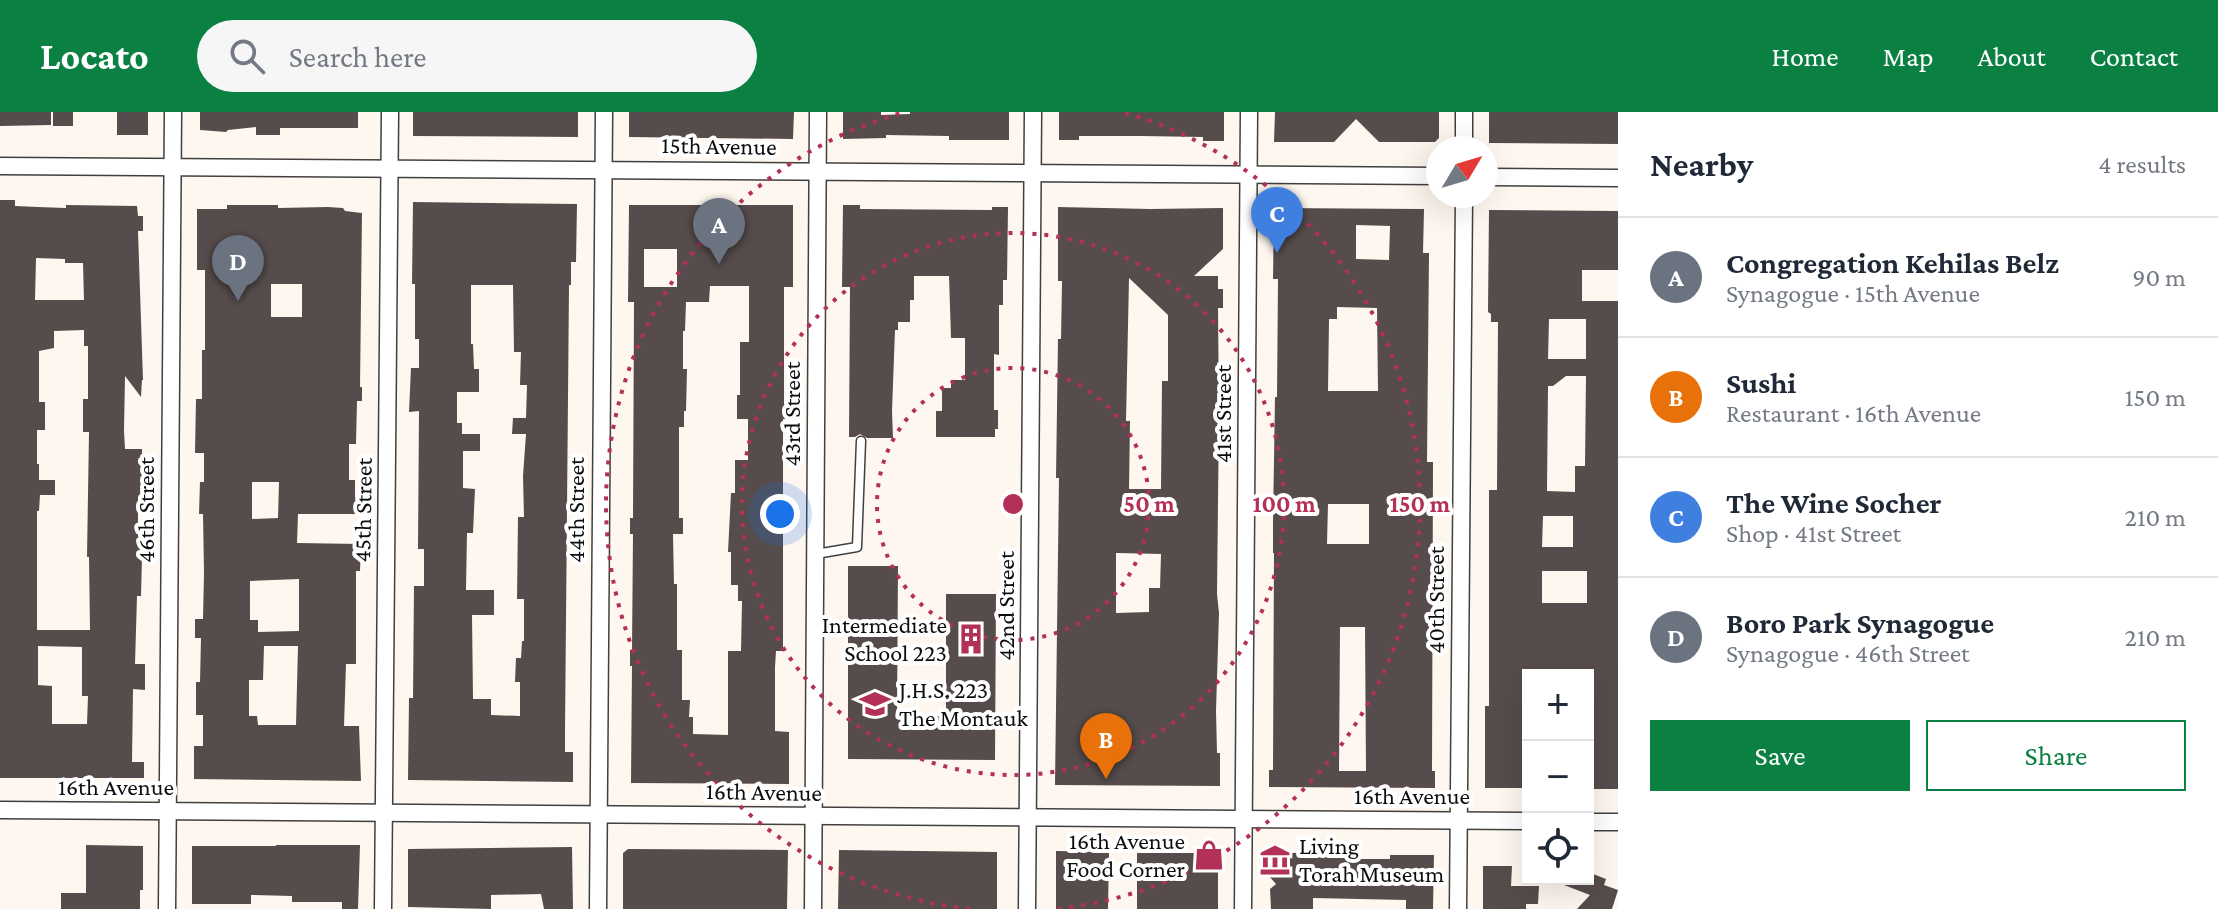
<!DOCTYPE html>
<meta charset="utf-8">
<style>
body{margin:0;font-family:"Crimson Pro",serif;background:#f6f6f7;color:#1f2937}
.controls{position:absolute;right:24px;bottom:24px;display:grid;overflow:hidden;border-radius:0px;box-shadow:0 8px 32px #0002}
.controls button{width:72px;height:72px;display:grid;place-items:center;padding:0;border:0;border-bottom:2px solid #e0e1e3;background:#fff;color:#1f2937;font:40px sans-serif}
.compass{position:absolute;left:1426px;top:24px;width:72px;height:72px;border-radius:50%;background:#fff;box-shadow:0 8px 32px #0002;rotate:52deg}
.you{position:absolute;left:780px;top:402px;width:28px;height:28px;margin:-20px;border:6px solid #fff;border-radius:50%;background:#1a73e8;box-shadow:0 0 0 12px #1a73e833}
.badge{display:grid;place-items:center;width:52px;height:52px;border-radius:50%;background:#0b8043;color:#fff;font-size:26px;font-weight:700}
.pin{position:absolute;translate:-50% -66px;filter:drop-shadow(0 2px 4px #0008)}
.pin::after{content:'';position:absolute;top:42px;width:28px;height:24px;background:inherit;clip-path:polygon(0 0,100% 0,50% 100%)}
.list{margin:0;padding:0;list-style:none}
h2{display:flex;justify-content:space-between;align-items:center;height:104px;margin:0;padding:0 32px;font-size:34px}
h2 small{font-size:26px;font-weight:400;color:#747a83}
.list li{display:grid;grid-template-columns:52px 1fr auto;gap:24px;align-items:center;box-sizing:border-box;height:120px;padding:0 32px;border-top:2px solid #e0e1e3}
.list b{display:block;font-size:30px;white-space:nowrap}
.list p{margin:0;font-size:26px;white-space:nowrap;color:#747a83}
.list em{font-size:26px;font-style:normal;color:#747a83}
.actions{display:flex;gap:16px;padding:24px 32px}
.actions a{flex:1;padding:18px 0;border:2px solid #0b8043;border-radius:0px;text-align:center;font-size:28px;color:#0b8043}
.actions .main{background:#0b8043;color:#fff}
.icon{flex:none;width:44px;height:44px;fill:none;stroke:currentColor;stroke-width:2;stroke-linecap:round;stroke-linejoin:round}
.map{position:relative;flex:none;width:1618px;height:797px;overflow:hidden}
header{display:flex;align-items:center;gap:48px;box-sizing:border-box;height:112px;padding:0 40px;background:#0b8043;color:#fff}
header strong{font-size:38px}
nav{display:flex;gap:44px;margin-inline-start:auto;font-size:28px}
.search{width:560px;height:72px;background:#f6f6f7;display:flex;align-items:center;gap:20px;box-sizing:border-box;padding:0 28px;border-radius:44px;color:#747a83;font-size:30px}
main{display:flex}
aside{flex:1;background:#fff}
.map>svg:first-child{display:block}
.building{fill:#554c4b;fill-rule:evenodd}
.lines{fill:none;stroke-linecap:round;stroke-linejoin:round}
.service-casing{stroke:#404040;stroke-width:11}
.minor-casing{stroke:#404040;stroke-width:19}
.service{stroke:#fff;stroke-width:8}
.minor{stroke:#fff;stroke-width:16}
.ring{fill:none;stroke:#b33056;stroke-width:4;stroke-dasharray:4 8}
.labels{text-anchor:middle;stroke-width:8;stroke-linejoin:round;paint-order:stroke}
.street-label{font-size:24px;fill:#0d0d0d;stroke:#fff}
.poi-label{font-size:24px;fill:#0d0d0d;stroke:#fff;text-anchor:end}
.centre{fill:#b33056;stroke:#fff;stroke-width:4}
.ring-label{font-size:24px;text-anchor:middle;font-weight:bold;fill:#b33056;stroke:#fff;stroke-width:8;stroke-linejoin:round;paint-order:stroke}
</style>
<header>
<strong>Locato</strong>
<div class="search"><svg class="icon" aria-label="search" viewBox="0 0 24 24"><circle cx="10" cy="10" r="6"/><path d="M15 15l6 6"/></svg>Search here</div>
<nav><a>Home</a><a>Map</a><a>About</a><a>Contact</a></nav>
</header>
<main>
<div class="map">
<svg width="1618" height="797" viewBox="0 0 1618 797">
<rect width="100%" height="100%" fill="#fef7ef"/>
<!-- building -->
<g class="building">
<path d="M 0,0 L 51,0 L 51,13 L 0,14 Z"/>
<rect x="53" y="0" width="20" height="14"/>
<rect x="117" y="0" width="31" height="23"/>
<path d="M 200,0 L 358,0 L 358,16 L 280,16 L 280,23 L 256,23 L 256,15 L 228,18 L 226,20 L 200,18 Z"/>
<path d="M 413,0 L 578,0 L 578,25 L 413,24 Z"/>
<path d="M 629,0 L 794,0 L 793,27 L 629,25 Z"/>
<path d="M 843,0 L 881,0 L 881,3 L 910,2 L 910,0 L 1009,0 L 1009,28 L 949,28 L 949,24 L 886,23 L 886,26 L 843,27 Z"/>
<path d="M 1059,0 L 1224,0 L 1224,29 L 1203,29 L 1203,25 L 1141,24 L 1079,24 L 1079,28 L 1059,28 Z"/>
<path d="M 1275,0 L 1439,0 L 1439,26 L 1435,30 L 1379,30 L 1356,7 L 1334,30 L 1274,30 Z"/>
<path d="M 1489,0 L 1618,0 L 1618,32 L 1489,31 Z"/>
<path d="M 0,88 L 15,88 L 15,94 L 38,95 L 66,96 L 66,93 L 137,94 L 138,104 L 143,104 L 143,119 L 138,119 L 143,268 L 142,268 L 141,285 L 125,264 L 124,319 L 125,337 L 142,337 L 142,385 L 138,385 L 138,419 L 146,419 L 146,445 L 142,445 L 141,484 L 137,484 L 135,552 L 145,552 L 145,578 L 133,577 L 132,650 L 144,650 L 144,666 L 0,666 ZM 36,146 L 65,147 L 65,151 L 83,151 L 84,188 L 35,188 ZM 84,218 L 84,234 L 88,234 L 88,287 L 83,287 L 83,320 L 89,320 L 87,445 L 89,445 L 90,518 L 37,518 L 37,399 L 39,399 L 40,383 L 55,383 L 55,368 L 39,368 L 39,352 L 37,352 L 37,318 L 45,318 L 45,290 L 39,290 L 39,239 L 54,236 L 54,219 ZM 38,534 L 82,535 L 82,584 L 88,584 L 87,612 L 52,612 L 52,574 L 38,573 Z"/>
<path d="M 413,90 L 577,92 L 576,150 L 571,150 L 571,173 L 569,173 L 565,620 L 565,640 L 573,640 L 573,670 L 408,668 L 409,586 L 413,586 L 414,474 L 424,474 L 424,437 L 418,437 L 419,299 L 409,300 L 411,256 L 419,256 L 419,227 L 415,227 L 415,172 L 412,172 ZM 471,173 L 513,173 L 514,240 L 521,240 L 520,273 L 527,273 L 526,306 L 513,306 L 512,322 L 526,322 L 523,364 L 524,405 L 518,405 L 517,487 L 524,487 L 524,529 L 522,529 L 521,546 L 516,546 L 515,570 L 520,570 L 520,604 L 491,603 L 491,587 L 473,587 L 472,503 L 494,503 L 494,478 L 466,478 L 467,421 L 473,421 L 475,377 L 463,376 L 463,339 L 480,339 L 480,322 L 462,322 L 462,311 L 457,311 L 457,280 L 479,280 L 479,257 L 474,257 L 473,232 L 471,232 Z"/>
<path d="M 227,93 L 278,93 L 278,96 L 328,95 L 343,96 L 345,99 L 362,101 L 360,275 L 362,275 L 362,289 L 357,289 L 356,332 L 349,332 L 349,368 L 355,368 L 355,385 L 361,384 L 361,402 L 298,402 L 297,431 L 361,432 L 360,459 L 356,459 L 356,552 L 346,552 L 344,614 L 359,614 L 361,669 L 194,667 L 194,634 L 203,634 L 203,603 L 196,603 L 196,570 L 200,570 L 201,526 L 195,526 L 195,507 L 203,507 L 204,461 L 203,402 L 199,402 L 200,370 L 204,370 L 204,341 L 195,341 L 196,287 L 202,287 L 202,238 L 205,238 L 205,158 L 197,158 L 197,97 L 227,97 ZM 271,172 L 302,172 L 302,205 L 271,205 ZM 252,370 L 279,370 L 278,406 L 252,407 ZM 299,467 L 299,519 L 258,520 L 258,508 L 250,508 L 250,469 ZM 264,534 L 298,534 L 296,613 L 258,613 L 257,604 L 249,604 L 249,568 L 263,568 Z"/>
<path d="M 629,93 L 793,93 L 793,175 L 784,175 L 784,291 L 789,291 L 789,307 L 783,307 L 783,539 L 776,539 L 775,555 L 775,619 L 789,620 L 789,672 L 631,671 L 632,554 L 630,554 L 630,538 L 632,538 L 633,422 L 630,422 L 630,406 L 633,406 L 634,190 L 628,190 ZM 644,137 L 677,137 L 677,175 L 644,175 ZM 710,174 L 749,174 L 749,230 L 740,230 L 740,283 L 737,283 L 737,307 L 748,307 L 748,348 L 735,348 L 735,381 L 731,381 L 728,440 L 731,440 L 731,473 L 738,473 L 738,489 L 742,489 L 741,539 L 728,539 L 728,623 L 693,622 L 693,605 L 689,605 L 690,588 L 682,588 L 682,538 L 677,538 L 677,472 L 674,472 L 673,422 L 683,422 L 683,406 L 679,406 L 679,315 L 684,315 L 684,299 L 686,299 L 687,257 L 683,257 L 683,219 L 685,219 L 686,190 L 709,190 Z"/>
<path d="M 843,93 L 860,93 L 860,97 L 992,98 L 992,95 L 1008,95 L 1007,168 L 1003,168 L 1003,193 L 999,193 L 999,243 L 994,242 L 994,298 L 998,298 L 998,317 L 995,317 L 995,325 L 936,325 L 936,299 L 942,299 L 942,276 L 951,276 L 951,268 L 965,268 L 965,226 L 951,226 L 949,164 L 914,164 L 914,188 L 910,188 L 910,210 L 898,210 L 898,218 L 895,218 L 892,299 L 893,326 L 867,326 L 860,322 L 855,325 L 849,325 L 850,175 L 842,175 Z"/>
<path d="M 1058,95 L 1150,97 L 1223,96 L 1223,137 L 1194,164 L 1218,164 L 1218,177 L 1223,177 L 1223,196 L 1218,196 L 1219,299 L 1217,482 L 1219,501 L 1216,599 L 1217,641 L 1220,641 L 1220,674 L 1055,673 L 1059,366 L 1056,366 L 1058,227 L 1061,227 L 1062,169 L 1058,169 ZM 1129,166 L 1168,203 L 1168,269 L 1162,269 L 1161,377 L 1129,377 L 1130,309 L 1126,309 ZM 1116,441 L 1161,442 L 1160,476 L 1149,476 L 1149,500 L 1116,501 Z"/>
<path d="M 1274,96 L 1424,97 L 1423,141 L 1429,141 L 1427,350 L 1433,350 L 1432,659 L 1435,659 L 1435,676 L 1269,675 L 1269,658 L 1273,658 L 1274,441 L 1273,441 L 1273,410 L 1275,285 L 1277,285 L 1278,167 L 1273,167 ZM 1356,113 L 1390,114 L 1389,148 L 1356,147 ZM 1337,195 L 1377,196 L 1378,279 L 1328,279 L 1329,207 L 1337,207 ZM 1328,392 L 1369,392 L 1369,432 L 1327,432 ZM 1340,515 L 1365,515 L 1366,659 L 1339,659 Z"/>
<path d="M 1489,98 L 1618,99 L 1618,158 L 1582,158 L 1582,189 L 1618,189 L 1618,677 L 1588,677 L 1588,563 L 1528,563 L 1528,676 L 1485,676 L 1485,594 L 1489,594 L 1489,378 L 1497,378 L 1498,210 L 1491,210 L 1491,202 L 1488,200 ZM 1549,207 L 1586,207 L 1586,247 L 1548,247 ZM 1566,264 L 1586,264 L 1585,354 L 1575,354 L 1575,380 L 1547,379 L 1548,274 L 1553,274 ZM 1543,404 L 1573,404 L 1573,435 L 1542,435 ZM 1542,459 L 1587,459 L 1587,491 L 1542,491 Z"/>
<path d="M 848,454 L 898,454 L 897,604 L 946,604 L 946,482 L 996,482 L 995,648 L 848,647 Z"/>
<path d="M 86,733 L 143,734 L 143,778 L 140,778 L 140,797 L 61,797 L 61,781 L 86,781 Z"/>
<path d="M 276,733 L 360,733 L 358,797 L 342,797 L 342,790 L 292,790 L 292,784 L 251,783 L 251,792 L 192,792 L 192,734 L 276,734 Z"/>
<path d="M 572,735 L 573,797 L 544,797 L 541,782 L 491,783 L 491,797 L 408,795 L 408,737 Z"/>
<path d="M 628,737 L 788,738 L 787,797 L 623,797 L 623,741 Z"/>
<path d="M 839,738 L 997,740 L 997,797 L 838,797 Z"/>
<path d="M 1056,739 L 1109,740 L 1108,797 L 1056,797 Z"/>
<path d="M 1319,740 L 1334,740 L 1334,744 L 1358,744 L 1361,747 L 1390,747 L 1390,743 L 1434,743 L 1433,797 L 1406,797 L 1406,788 L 1313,786 L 1313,797 L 1271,797 L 1270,777 L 1276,772 L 1268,763 L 1274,754 L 1265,742 Z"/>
<rect x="1137" y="741" width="81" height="56"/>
<path d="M 1483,754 L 1512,754 L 1511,774 L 1539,774 L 1538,792 L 1526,792 L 1526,797 L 1483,797 Z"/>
<path d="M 1588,760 L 1606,767 L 1604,773 L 1618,778 L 1612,797 L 1577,797 L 1590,783 L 1551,768 L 1588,767 Z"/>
</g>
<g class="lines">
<!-- service casing -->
<g class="service-casing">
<path id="service" d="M 816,442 L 857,435 L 861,329"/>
</g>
<!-- minor casing -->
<g class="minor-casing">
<g id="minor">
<path d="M 1464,36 L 1464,0"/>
<path d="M 0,54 L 1438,64"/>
<path d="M 1486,65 L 1618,66"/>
<path d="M 0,698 L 1528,709"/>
<path d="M 1588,710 L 1618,710"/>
<path d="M 167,797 L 173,0"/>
<path d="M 383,797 L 390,0"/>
<path d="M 598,797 L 604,0"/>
<path d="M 813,797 L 818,0"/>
<path d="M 1027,797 L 1033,0"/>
<path d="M 1243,797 L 1249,0"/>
<path d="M 1458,797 L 1464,84"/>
</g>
</g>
<!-- service -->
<use href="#service" class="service"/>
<!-- minor -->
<use href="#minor" class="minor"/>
</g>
<!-- distance rings -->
<g class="ring">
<circle cx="1013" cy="392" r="136"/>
<circle cx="1013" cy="392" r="271"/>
<path d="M970 797A407 407 0 0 1 901 1M1125 1A407 407 0 0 1 1056 797"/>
</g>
<!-- icons -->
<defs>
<g id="building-bare" transform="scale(2.4)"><path d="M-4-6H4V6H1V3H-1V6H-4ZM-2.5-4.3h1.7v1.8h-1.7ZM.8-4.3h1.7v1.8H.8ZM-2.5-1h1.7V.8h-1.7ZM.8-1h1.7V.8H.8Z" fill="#b33056" stroke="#fff" stroke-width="2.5" paint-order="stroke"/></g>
<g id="school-bare" transform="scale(2.4)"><path d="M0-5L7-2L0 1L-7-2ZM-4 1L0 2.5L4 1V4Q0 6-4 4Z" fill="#b33056" stroke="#fff" stroke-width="2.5" paint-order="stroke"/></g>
<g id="shop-bare" transform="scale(2.4)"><path d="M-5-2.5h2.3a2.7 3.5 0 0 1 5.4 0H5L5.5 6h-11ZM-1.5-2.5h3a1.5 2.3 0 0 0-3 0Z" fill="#b33056" stroke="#fff" stroke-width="2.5" paint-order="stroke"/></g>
<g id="museum-bare" transform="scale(2.4)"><path d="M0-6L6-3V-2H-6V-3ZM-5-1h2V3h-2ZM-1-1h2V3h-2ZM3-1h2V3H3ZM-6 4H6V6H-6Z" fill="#b33056" stroke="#fff" stroke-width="2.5" paint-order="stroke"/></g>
</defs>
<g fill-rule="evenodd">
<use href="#building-bare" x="971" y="527"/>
<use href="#school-bare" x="875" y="592"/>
<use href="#shop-bare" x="1209" y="743"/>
<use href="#museum-bare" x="1275" y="748"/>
</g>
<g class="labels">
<!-- street labels -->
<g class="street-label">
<text transform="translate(719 34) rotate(1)" y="8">15th Avenue</text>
<text transform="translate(792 302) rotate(-90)" y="8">43rd Street</text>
<text transform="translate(1223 302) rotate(-90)" y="8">41st Street</text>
<text transform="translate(146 398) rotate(-90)" y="8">46th Street</text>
<text transform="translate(363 398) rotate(-89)" y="8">45th Street</text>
<text transform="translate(576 398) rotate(-90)" y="8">44th Street</text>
<text transform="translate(1436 488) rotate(-90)" y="8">40th Street</text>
<text transform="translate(1006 494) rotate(-90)" y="8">42nd Street</text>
<text x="116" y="683">16th Avenue</text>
<text transform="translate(764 680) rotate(1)" y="8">16th Avenue</text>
<text x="1412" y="692">16th Avenue</text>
</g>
<!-- poi labels -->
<g class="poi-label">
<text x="947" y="521">Intermediate<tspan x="947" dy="28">School 223</tspan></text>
<text x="899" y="586" text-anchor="start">J.H.S. 223<tspan x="899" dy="28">The Montauk</tspan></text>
<text x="1185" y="737">16th Avenue<tspan x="1185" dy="28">Food Corner</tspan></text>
<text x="1299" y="742" text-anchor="start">Living<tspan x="1299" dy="28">Torah Museum</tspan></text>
</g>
</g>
<circle cx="1013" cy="392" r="12" class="centre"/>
<g class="ring-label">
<text x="1149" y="400">50 m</text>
<text x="1284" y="400">100 m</text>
<text x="1420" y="400">150 m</text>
</g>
</svg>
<div class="controls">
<button>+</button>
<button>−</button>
<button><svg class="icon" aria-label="locate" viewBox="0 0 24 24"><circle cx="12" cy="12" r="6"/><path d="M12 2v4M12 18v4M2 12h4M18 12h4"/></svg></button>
</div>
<svg class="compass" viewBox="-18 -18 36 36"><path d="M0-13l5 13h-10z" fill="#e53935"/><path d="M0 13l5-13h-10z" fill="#747a83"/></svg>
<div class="you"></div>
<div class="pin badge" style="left:719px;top:152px;background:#6b7280">A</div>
<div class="pin badge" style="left:1106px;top:667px;background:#e8710a">B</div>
<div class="pin badge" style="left:1277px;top:141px;background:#3f7fe0">C</div>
<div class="pin badge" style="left:238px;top:189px;background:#6b7280">D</div>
</div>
<aside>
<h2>Nearby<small>4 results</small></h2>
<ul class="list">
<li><span class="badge" style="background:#6b7280">A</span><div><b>Congregation Kehilas Belz</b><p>Synagogue · 15th Avenue</p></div><em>90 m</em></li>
<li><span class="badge" style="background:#e8710a">B</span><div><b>Sushi</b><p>Restaurant · 16th Avenue</p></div><em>150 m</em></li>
<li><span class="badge" style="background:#3f7fe0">C</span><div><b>The Wine Socher</b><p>Shop · 41st Street</p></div><em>210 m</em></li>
<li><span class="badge" style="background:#6b7280">D</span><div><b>Boro Park Synagogue</b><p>Synagogue · 46th Street</p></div><em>210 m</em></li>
</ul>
<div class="actions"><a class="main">Save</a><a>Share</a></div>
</aside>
</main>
